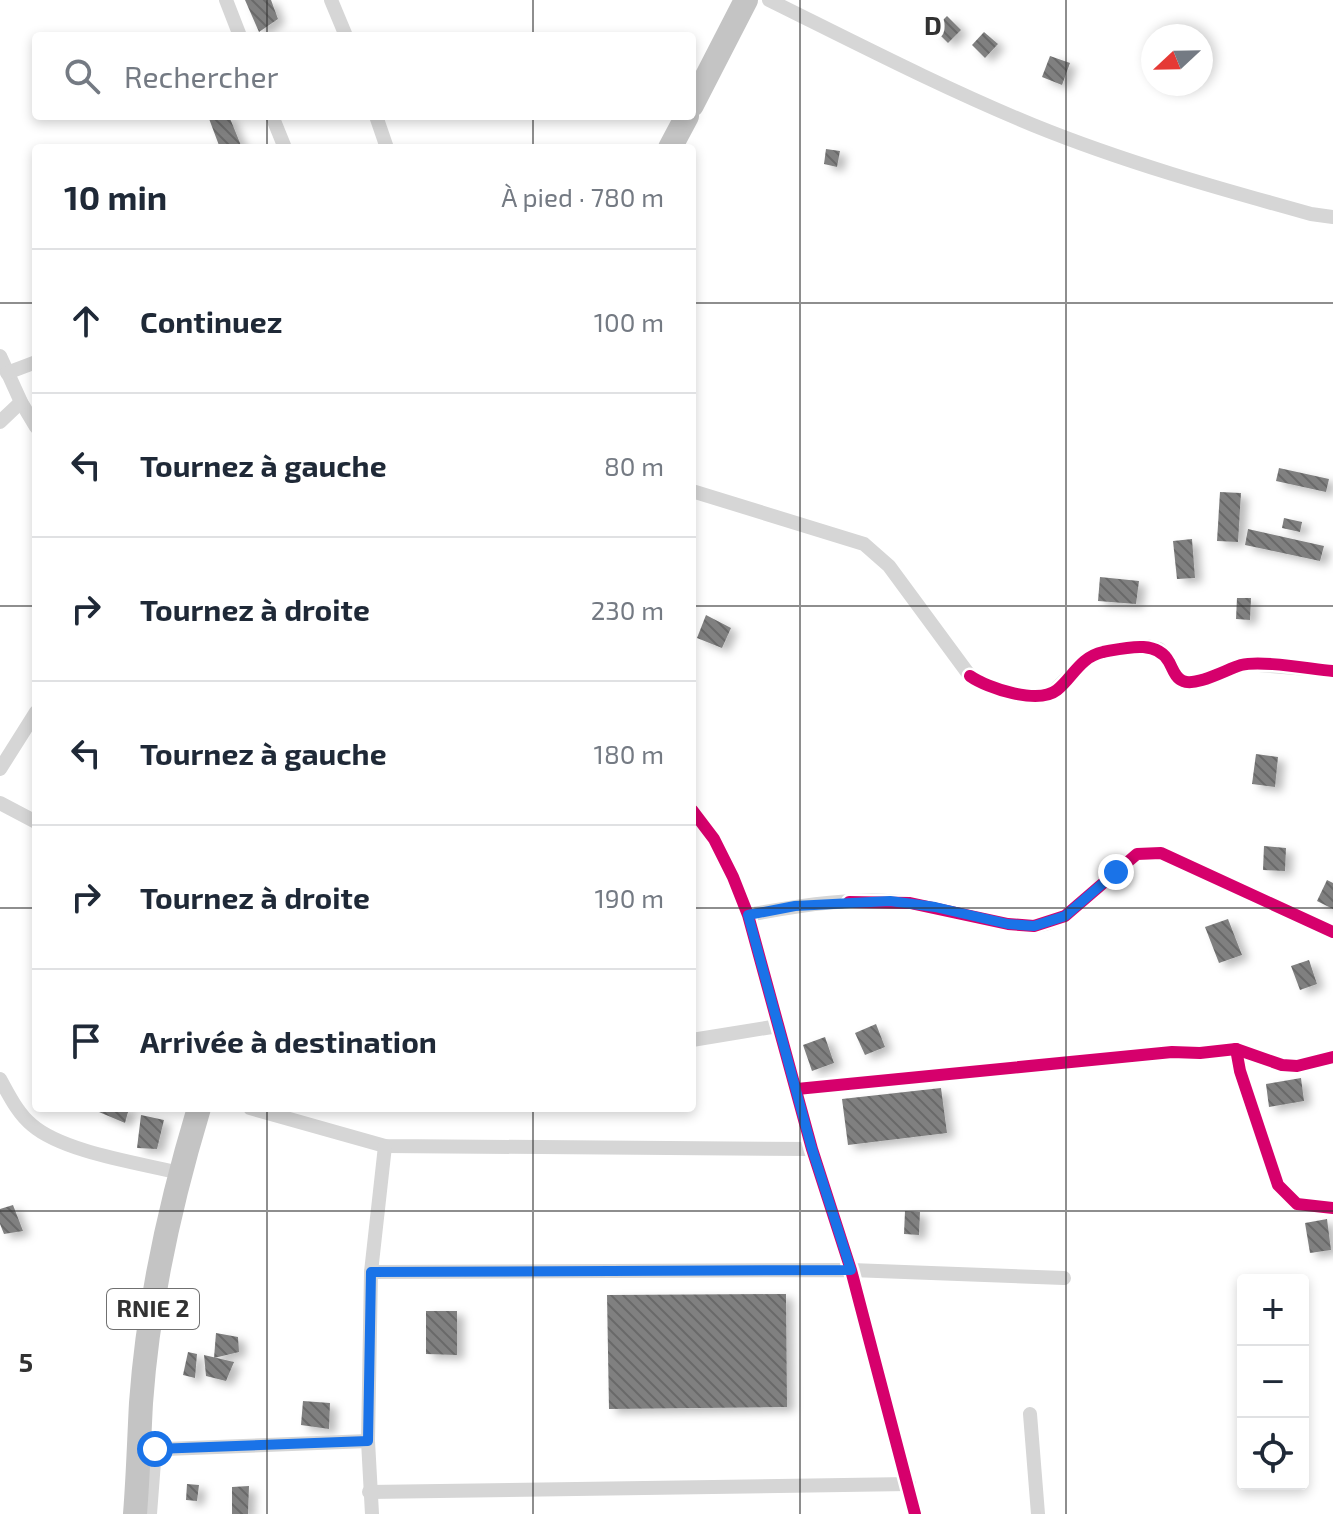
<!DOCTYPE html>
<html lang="fr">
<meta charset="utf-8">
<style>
body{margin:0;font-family:"Exo 2",sans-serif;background:#f2f2f3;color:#1f2937}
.controls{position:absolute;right:24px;bottom:24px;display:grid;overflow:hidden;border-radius:8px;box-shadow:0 4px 12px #0003}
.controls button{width:72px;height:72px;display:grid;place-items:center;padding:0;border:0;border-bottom:2px solid #e0e1e3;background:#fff;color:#1f2937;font:40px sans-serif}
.compass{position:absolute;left:1141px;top:24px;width:72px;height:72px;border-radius:50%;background:#fff;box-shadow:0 4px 12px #0003;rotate:248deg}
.stop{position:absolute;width:24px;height:24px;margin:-18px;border:6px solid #1a73e8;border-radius:50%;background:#fff}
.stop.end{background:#1a73e8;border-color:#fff;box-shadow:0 2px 8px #0008}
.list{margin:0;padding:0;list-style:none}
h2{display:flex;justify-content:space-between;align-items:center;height:104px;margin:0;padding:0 32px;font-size:34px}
h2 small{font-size:26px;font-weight:400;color:#747a83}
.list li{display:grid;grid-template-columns:52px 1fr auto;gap:24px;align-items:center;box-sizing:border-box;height:144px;padding:0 32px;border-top:2px solid #e0e1e3}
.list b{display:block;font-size:30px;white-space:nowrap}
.list em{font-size:26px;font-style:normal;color:#747a83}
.icon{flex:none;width:44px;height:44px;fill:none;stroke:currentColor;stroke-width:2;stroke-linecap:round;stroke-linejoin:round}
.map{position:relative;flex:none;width:1333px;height:1514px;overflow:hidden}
.search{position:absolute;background:#fff;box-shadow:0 4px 12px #0003;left:32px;top:32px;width:664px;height:88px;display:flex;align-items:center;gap:20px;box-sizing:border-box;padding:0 28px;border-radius:8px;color:#747a83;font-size:30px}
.panel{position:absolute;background:#fff;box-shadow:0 4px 12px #0003;left:32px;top:144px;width:664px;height:968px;border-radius:8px}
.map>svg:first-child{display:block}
.building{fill:url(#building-back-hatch);filter:url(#shadow)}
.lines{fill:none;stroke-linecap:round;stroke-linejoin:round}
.street{stroke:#d6d6d6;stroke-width:14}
.highway{stroke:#c4c4c4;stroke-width:24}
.cycleway-casing{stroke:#fff;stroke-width:17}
.cycleway{stroke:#d6006c;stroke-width:12}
.route{stroke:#1a73e8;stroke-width:10}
.grid{fill:none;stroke:#323232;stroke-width:2;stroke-opacity:0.55}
.labels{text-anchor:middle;stroke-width:8;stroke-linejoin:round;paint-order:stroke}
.shield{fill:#fff;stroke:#707070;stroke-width:2}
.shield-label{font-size:24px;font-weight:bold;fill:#323232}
.grid-label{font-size:26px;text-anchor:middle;font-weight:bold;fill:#323232;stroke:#fff;stroke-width:8;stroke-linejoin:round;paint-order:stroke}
</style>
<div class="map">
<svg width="1333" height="1514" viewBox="0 0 1333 1514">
<defs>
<pattern id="building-back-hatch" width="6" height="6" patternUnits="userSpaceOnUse" patternTransform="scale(2)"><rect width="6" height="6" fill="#808080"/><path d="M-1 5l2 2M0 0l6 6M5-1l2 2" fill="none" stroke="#696969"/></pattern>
<filter id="shadow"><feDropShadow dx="7" dy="4.5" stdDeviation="4" flood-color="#0004"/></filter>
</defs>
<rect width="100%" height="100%" fill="#fff"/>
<!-- building -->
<g class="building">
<path d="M 245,0 L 271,0 L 278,19 L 259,32 Z"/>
<path d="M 947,16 L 961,30 L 948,43 L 934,29 Z"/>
<path d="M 984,32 L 998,44 L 985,58 L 972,45 Z"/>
<path d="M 1050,56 L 1070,63 L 1062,85 L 1042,77 Z"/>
<path d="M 208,116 L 229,116 L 242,148 L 220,148 Z"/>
<path d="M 826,149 L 840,151 L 837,167 L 824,164 Z"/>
<path d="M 1279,468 L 1329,479 L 1326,492 L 1276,481 Z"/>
<path d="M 1220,492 L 1241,493 L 1238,542 L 1217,541 Z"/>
<path d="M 1284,518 L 1302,522 L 1300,532 L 1282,528 Z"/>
<path d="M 1248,529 L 1324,546 L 1320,561 L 1245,545 Z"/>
<path d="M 1192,539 L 1195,578 L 1177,579 L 1173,541 Z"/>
<path d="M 1100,577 L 1139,581 L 1136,604 L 1098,601 Z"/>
<path d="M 1237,598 L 1251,598 L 1250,620 L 1236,619 Z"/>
<path d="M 706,615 L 731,628 L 722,648 L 697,638 Z"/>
<path d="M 1256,754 L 1278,757 L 1275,787 L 1252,784 Z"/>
<path d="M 1264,846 L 1286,848 L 1285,871 L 1263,870 Z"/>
<path d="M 1327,880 L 1333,883 L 1333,909 L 1317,901 Z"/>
<path d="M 1228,919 L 1242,955 L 1219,963 L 1205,927 Z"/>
<path d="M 1309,960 L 1317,984 L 1300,990 L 1291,966 Z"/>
<path d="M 876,1024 L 885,1047 L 865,1055 L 855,1033 Z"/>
<path d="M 825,1037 L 834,1063 L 812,1071 L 803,1045 Z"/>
<path d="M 1301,1078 L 1304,1101 L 1269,1107 L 1266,1084 Z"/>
<path d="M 941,1088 L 947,1133 L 848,1145 L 842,1099 Z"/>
<path d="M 101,1108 L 129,1108 L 125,1123 L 99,1112 Z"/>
<path d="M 141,1115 L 164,1120 L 157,1149 L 137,1148 Z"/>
<path d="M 13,1205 L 23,1231 L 4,1234 L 0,1224 L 0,1209 Z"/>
<path d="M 905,1211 L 920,1212 L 919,1235 L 904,1234 Z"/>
<path d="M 1327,1219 L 1331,1250 L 1310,1253 L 1305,1223 Z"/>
<path d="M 786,1294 L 787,1407 L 609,1409 L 607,1295 Z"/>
<path d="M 426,1311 L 457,1311 L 457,1355 L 426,1354 Z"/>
<path d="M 216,1333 L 238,1337 L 239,1352 L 214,1358 Z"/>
<path d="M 188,1352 L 197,1354 L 195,1378 L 183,1375 Z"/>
<path d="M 204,1355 L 234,1362 L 226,1381 L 206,1376 Z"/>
<path d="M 303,1401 L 330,1403 L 329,1429 L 301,1425 Z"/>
<path d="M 187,1484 L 199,1485 L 197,1501 L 186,1500 Z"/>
<path d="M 249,1486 L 248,1514 L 232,1514 L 232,1487 Z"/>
</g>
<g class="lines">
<!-- street -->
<g class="street">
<path d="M 226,0 L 240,36"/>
<path d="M 331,0 L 346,36"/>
<path d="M 769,0 C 856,43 943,88 1033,125 C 1124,162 1217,188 1311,214 L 1333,217"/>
<path d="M 272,116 L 285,148"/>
<path d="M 376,116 L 387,148"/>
<path d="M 0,356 L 21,402 L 36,427"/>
<path d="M 7,373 L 36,362"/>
<path d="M 0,422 L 21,402"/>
<path d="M 692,491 L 864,544 L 889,566 L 970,676 C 992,692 1026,700 1052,693 L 1087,658 L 1101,652 L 1147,646 L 1159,649 L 1167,658 L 1176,676 L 1184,682 L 1194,682 L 1246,664 L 1333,671"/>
<path d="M 0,769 L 36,712"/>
<path d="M 0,803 L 36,822"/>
<path d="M 692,810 L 714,839 L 733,877 L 748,915 L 812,1149 L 851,1270 L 915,1514"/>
<path d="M 748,915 C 801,905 858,896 912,903 C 947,908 1015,932 1045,924 C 1076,915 1111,876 1137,854 L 1161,853 L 1333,932"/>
<path d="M 692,1040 L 778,1026"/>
<path d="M 1236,1049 L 1240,1071 L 1278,1185 L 1297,1204 L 1333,1208"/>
<path d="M 0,1079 C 9,1095 18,1114 32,1125 C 63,1152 139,1163 180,1173"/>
<path d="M 797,1089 L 1172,1052 L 1200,1053 L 1236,1049 L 1282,1065 L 1297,1066 L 1333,1057"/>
<path d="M 250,1108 L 385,1146 L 812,1149"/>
<path d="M 371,1272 L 851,1270 L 1064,1278"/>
<path d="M 1030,1414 L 1038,1514"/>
<path d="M 140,1450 L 368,1441"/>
<path d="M 369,1492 L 909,1484"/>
<path d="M 150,1514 L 155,1449"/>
<path d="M 372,1514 L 368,1441 L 371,1272 L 385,1146"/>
</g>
<!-- highway -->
<g class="highway">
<path d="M 692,105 L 746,0"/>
<path d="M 670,148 L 687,116"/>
<path d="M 135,1514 C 138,1477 139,1440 141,1403 C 148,1303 170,1204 199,1108"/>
</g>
<!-- cycleway casing -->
<g class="cycleway-casing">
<g id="cycleway">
<path d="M 970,676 C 987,688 1038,705 1057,690 C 1073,677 1080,657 1103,652 C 1125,648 1157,639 1169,662 C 1173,669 1175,678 1183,681 C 1196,687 1227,669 1241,665 C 1262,660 1310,669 1333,671"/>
<path d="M 692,810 L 714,839 L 733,877 L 748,915 L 812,1149 L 851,1270 L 915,1514"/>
<path d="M 849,902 L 910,903 L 1008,924 L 1034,926 L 1065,916 L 1137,854 L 1161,853 L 1333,932"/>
<path d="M 1236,1049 L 1240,1071 L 1278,1185 L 1297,1204 L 1333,1208"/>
<path d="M 797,1089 L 1172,1052 L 1200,1053 L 1236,1049 L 1282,1065 L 1297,1066 L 1333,1057"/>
</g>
</g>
<!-- cycleway -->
<use href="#cycleway" class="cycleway"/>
</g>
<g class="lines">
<!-- route -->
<path class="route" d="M 155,1449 L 368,1441 L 371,1272 L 851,1270 L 812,1149 L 748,915 L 795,906 L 890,901 L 935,907 L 1008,924 L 1034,926 L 1065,916 L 1116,872"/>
</g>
<!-- grid -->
<path class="grid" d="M 267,0 L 267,36M 533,0 L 533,36M 800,0 L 800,1514M 1066,0 L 1066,1514M 267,116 L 267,148M 533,116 L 533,148M 0,303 L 36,303M 692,303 L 1333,303M 0,606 L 36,606M 692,606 L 1333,606M 0,908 L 36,908M 692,908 L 1333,908M 267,1108 L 267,1514M 533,1108 L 533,1514M 0,1211 L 1333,1211"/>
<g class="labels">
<!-- shield labels -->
<rect class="shield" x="107" y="1289" width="92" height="40" rx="6"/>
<g class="shield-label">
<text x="153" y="1317">RNIE 2</text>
</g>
</g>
<g class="grid-label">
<text x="933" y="35">D</text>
<text x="26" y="1372">5</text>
</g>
</svg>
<div class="controls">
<button>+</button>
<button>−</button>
<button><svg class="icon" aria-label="locate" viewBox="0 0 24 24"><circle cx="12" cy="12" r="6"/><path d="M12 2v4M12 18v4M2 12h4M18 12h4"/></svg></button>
</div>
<svg class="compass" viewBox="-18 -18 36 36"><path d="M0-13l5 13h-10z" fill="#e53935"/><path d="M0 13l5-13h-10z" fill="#747a83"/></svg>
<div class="stop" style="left:155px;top:1449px"></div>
<div class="stop end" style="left:1116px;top:872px"></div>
<div class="search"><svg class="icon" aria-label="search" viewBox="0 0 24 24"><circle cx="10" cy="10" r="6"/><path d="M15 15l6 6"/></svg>Rechercher</div>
<section class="panel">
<h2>10 min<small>À pied · 780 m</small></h2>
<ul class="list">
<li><svg class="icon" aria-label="ahead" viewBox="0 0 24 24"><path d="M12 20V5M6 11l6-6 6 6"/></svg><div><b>Continuez</b></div><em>100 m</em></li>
<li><svg class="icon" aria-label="left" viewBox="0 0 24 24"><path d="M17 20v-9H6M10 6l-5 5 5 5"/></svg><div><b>Tournez à gauche</b></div><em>80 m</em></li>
<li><svg class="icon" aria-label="right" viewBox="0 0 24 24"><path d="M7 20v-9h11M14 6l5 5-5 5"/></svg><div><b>Tournez à droite</b></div><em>230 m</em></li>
<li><svg class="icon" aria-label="left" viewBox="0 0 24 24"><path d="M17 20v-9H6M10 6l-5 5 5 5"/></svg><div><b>Tournez à gauche</b></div><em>180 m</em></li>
<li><svg class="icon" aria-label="right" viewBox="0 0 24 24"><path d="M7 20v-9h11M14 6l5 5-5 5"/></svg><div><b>Tournez à droite</b></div><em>190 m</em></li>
<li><svg class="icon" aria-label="arrive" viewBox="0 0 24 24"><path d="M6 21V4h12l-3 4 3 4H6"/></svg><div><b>Arrivée à destination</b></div></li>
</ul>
</section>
</div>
